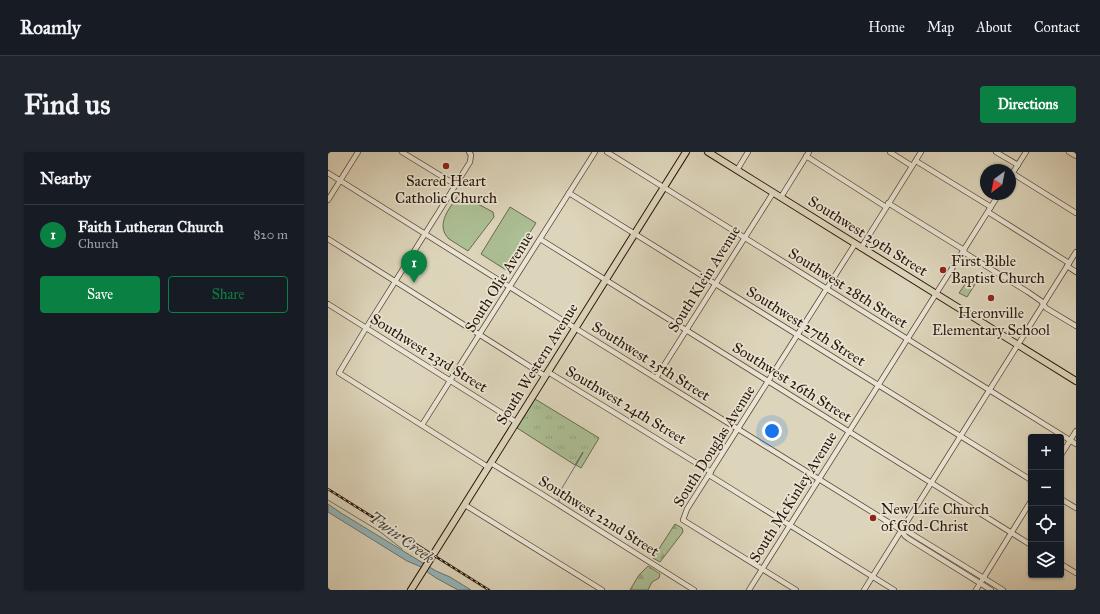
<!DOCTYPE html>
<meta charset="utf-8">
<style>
body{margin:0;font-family:"IM FELL Great Primer",serif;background:#20242c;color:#f1f3f6}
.controls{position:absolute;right:12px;bottom:12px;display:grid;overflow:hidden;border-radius:4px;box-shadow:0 1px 3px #0004}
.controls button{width:36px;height:36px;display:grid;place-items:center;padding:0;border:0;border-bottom:1px solid #363941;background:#171b24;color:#f1f3f6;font:20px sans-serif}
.compass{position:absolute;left:652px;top:12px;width:36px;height:36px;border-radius:50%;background:#171b24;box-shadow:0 1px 3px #0004;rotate:212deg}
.you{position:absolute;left:444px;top:279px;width:14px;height:14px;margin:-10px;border:3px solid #fff;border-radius:50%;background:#1a73e8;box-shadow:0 0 0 6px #1a73e833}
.badge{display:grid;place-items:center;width:26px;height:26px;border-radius:50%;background:#0b8043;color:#fff;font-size:13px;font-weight:700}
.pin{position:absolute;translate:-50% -33px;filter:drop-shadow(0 1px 2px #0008)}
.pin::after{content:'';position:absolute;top:21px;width:14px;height:12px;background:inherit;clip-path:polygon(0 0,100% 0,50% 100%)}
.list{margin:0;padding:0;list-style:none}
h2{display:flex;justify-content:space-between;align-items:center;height:52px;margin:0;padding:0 16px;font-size:17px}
h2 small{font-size:13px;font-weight:400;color:#9ea1a6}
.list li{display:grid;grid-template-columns:26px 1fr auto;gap:12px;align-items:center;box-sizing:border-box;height:60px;padding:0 16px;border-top:1px solid #363941}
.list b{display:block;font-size:15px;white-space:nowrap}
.list p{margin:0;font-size:13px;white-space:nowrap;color:#9ea1a6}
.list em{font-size:13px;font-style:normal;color:#9ea1a6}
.actions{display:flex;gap:8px;padding:12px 16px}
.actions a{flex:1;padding:9px 0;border:1px solid #0b8043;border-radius:4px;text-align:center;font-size:14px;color:#0b8043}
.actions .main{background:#0b8043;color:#fff}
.icon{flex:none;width:22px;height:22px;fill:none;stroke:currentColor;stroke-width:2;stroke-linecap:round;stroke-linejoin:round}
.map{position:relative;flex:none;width:748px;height:438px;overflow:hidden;border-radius:4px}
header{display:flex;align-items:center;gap:24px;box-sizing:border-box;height:56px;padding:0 20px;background:#171b24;border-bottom:1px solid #363941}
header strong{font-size:19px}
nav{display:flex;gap:22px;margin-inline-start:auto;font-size:14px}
.intro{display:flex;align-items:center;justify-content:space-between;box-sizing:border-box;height:96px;padding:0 24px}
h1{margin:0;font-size:28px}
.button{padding:10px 18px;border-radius:4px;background:#0b8043;color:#fff;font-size:14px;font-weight:700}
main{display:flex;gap:24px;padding:0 24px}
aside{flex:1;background:#171b24;border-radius:4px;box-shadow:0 1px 3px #0004}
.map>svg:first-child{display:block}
.grass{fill:url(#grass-tufts);stroke:#6a6a4f}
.forest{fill:url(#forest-firs);stroke:#6a6a4f}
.green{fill:#acbe94;stroke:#6a6a4f}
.water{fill:#96b6ba;stroke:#6a7674}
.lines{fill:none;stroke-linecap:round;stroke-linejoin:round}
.stream{stroke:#6a7674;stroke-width:1}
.minor-casing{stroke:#564636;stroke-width:6}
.major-casing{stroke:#29160a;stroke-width:8}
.minor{stroke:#e9e4d3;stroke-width:4.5}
.major{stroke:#ddd5bb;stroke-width:6}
.rail-casing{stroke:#29160a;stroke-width:2.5}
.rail{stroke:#e9e4d3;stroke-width:1;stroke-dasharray:3;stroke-linecap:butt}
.poi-dot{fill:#8f2418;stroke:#e9e4d3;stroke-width:1.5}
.labels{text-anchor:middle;stroke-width:3.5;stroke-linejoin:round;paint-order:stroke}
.poi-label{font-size:15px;fill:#29160a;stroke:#e9e4d3}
.street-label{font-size:15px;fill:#29160a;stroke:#e9e4d3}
.water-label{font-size:16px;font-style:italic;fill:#4f4e48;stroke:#e9e4d3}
</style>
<header>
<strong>Roamly</strong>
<nav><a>Home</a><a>Map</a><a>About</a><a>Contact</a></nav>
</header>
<div class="intro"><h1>Find us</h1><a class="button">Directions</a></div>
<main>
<aside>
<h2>Nearby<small></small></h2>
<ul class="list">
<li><span class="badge">1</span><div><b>Faith Lutheran Church</b><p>Church</p></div><em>820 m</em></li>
</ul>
<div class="actions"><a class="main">Save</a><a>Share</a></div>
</aside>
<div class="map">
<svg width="748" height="438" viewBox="0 0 748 438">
<defs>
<pattern id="grass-tufts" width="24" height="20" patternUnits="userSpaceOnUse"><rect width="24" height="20" fill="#acbe94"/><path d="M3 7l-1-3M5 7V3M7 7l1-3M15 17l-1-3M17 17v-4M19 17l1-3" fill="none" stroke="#94a37e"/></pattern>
<pattern id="forest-firs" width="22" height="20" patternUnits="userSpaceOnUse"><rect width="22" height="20" fill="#acbe94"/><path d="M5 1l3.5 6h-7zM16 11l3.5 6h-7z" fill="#94a37e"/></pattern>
</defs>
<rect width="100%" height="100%" fill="#ddd5bb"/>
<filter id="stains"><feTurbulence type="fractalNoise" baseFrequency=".005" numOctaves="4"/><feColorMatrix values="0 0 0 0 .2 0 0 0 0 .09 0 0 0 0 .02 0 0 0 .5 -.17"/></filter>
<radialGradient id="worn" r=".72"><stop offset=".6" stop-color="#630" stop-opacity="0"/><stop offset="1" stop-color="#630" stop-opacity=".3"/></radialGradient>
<!-- grass -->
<path class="grass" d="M 207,247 L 271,286 L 253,316 L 248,313 L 255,300 L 247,313 L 189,276 Z"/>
<!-- forest -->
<g class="forest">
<path d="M 347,372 L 354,376 L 355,380 L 332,410 L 325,406 Z"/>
<path d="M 320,414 L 332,422 L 331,426 L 324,430 L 320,438 L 302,438 L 311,423 Z"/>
</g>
<!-- green -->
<g class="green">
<path d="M 131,42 L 165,60 L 166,65 L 140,99 C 134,95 127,91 121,87 C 106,72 123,55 131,42 Z"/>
<path d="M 182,55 L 208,71 L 178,118 L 153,102 Z"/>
<path d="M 642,125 L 649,129 L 639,145 L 631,141 Z"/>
</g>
<!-- water -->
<path class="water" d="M 0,352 L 13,361 L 108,419 L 122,425 L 143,438 L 130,438 L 108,426 L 91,414 L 79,409 L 0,360 Z"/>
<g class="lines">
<!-- stream -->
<g class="stream">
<path d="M 0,348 L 51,379 L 74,397"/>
<path d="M 231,351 L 231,341 L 255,301"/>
</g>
<!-- minor casing -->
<g class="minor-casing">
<g id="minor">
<path d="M 74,0 L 128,33"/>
<path d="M 141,0 L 143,3 L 142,10 L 38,176 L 11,221 L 160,315"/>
<path d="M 279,0 L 748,292"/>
<path d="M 562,0 L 584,14"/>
<path d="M 668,0 L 690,13"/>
<path d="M 741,0 L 748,4"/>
<path d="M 478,4 L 558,55"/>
<path d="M 588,9 L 663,55"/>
<path d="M 409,18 L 420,0"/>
<path d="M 0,21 L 247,176 L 573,378 L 577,384 L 581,387 L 663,438"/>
<path d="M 684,21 L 748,61"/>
<path d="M 682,25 L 698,0"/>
<path d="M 241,41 L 703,328"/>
<path d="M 453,45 L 481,0"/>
<path d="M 0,48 L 30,0"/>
<path d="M 560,51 L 636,98 L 637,101 L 700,140 L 713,149 L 718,156 L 748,174"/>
<path d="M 660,60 L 741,111"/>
<path d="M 0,87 L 217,224"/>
<path d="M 212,87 L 703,393"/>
<path d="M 533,96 L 593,0"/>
<path d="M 739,114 L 748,120"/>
<path d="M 0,152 L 188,270"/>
<path d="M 220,220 L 383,320"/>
<path d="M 328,226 L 445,41"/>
<path d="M 94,273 L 267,0"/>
<path d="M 733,303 L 748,279"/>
<path d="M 163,311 L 212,341 L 366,438"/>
<path d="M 381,323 L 566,438"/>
<path d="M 733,347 L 748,356"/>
<path d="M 137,353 L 274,438"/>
<path d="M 573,378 L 579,379 L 675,438"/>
<path d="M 733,412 L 748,421"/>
<path d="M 421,438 L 671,42"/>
<path d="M 468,438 L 355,368 L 359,357 L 527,92"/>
<path d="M 536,438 L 748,100"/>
<path d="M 648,438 L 703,349"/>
</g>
</g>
<!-- major casing -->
<g class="major-casing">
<g id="major">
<path d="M 380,0 L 748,229"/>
<path d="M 83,438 L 358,0"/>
</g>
</g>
<!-- minor -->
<use href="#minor" class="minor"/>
<!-- major -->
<use href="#major" class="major"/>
<!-- rail casing -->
<g class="rail-casing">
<path id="rail" d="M 0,337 L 161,438"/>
</g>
<!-- rail -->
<use href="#rail" class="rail"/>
</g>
<!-- markers -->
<g class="poi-dot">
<circle cx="118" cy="14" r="4"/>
<circle cx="615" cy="118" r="4"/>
<circle cx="663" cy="146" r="4"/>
<circle cx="545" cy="366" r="4"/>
</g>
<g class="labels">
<!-- poi labels -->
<g class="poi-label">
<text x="118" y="34">Sacred Heart<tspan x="118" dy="17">Catholic Church</tspan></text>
<text x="623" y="114" text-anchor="start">First Bible<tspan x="623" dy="17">Baptist Church</tspan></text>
<text x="663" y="166">Heronville<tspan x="663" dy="17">Elementary School</tspan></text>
<text x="553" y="362" text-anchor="start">New Life Church<tspan x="553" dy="17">of God-Christ</tspan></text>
</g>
<!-- street labels -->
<g class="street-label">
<text transform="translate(540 84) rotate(32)" y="5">Southwest 29th Street</text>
<text transform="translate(376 127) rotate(-58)" y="5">South Klein Avenue</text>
<text transform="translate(171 130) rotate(-58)" y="5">South Olie Avenue</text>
<text transform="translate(520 136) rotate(32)" y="5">Southwest 28th Street</text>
<text transform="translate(478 174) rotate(32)" y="5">Southwest 27th Street</text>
<text transform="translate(101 201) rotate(32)" y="5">Southwest 23rd Street</text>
<text transform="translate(323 209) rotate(32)" y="5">Southwest 25th Street</text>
<text transform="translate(209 212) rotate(-58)" y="5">South Western Avenue</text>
<text transform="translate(464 230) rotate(32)" y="5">Southwest 26th Street</text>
<text transform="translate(298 253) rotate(31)" y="5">Southwest 24th Street</text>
<text transform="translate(386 294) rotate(-58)" y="5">South Douglas Avenue</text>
<text transform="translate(465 345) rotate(-58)" y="5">South McKinley Avenue</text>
<text transform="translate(271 364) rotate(32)" y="5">Southwest 22nd Street</text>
</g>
<!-- water labels -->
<g class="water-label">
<text transform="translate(74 385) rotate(36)" y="6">Twin Creek</text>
</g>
</g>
<rect width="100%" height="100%" filter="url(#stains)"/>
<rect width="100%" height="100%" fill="url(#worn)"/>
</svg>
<div class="controls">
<button>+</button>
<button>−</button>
<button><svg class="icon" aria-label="locate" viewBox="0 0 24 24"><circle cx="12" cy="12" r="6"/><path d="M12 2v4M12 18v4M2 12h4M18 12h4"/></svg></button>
<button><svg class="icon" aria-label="layers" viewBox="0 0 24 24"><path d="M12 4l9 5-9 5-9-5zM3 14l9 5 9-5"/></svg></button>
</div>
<svg class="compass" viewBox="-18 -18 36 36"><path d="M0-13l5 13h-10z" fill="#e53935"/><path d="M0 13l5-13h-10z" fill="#9ea1a6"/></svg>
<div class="you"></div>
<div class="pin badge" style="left:86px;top:131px">1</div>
</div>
</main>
